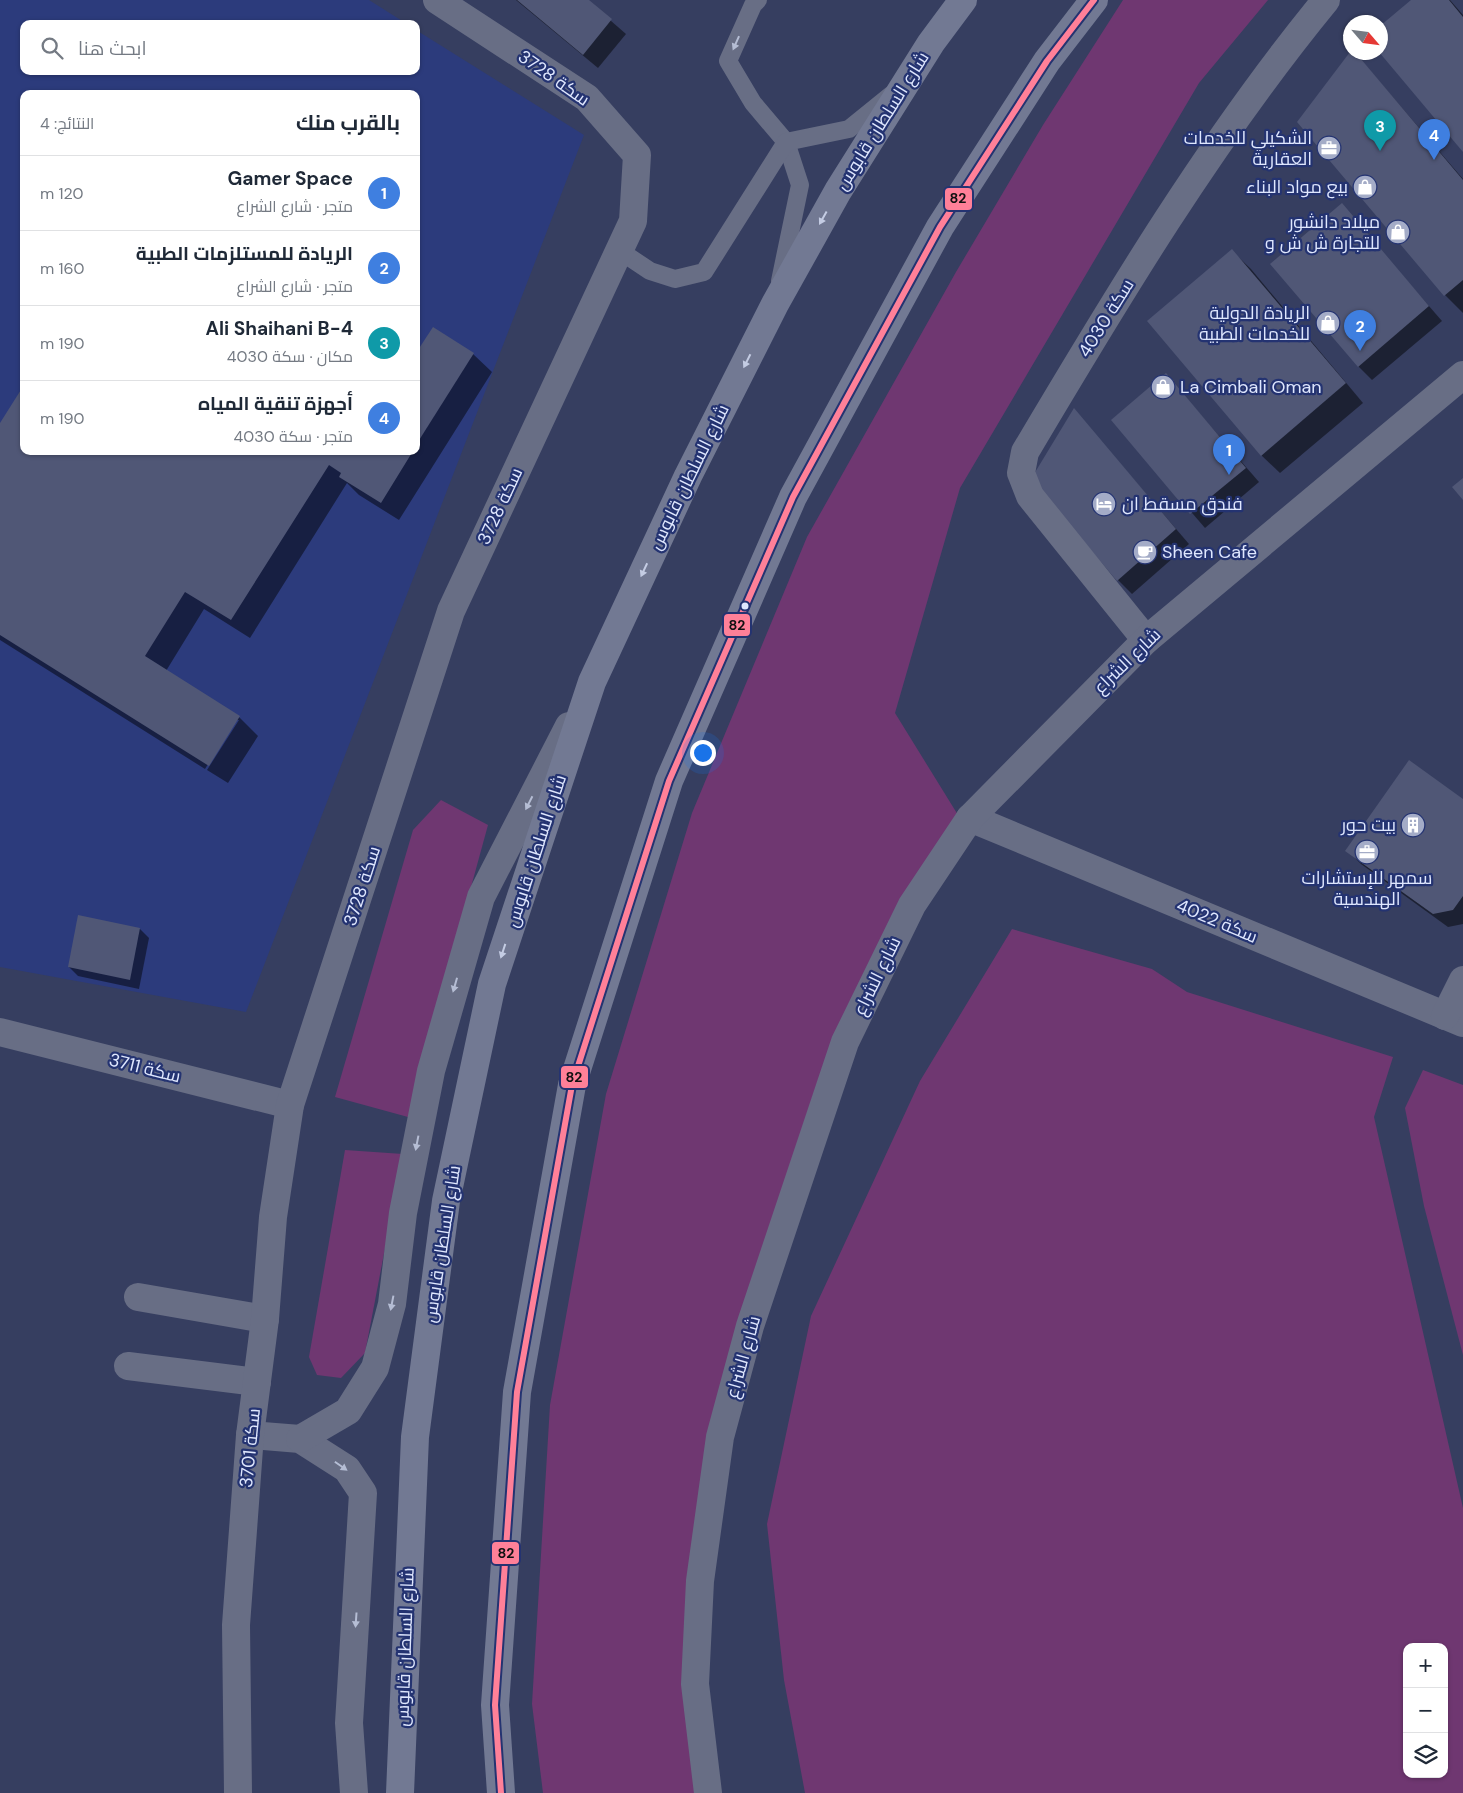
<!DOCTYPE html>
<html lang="ar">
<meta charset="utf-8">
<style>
body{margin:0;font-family:"DM Sans",Cairo,sans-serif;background:#f6f6f7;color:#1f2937;direction:rtl}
.controls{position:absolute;right:15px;bottom:15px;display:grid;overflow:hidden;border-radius:10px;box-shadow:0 1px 4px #0004}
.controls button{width:45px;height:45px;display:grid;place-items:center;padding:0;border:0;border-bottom:1px solid #e0e1e3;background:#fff;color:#1f2937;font:25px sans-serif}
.compass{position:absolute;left:1343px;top:15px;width:45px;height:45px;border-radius:50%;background:#fff;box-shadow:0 1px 4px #0004;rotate:118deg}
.you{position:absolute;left:702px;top:752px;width:18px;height:18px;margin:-12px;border:4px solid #fff;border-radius:50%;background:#1a73e8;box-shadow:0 0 0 8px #1a73e833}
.badge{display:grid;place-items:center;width:32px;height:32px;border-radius:50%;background:#1a73e8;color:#fff;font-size:16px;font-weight:700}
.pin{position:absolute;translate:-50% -41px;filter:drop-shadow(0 1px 2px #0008)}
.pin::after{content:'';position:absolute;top:26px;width:18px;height:15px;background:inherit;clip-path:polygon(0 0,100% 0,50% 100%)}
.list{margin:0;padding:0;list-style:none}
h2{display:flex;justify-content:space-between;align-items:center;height:65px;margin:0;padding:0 20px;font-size:21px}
h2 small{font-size:16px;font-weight:400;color:#747a83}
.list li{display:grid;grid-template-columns:32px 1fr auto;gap:15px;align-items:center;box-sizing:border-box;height:75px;padding:0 20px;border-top:1px solid #e0e1e3}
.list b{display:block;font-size:19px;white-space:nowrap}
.list p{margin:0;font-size:16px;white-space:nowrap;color:#747a83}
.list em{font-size:16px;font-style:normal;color:#747a83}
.icon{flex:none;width:28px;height:28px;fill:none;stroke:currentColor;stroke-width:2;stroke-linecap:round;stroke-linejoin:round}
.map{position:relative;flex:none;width:1463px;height:1793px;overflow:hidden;direction:ltr}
.search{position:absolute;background:#fff;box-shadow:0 1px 4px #0004;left:20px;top:20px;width:400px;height:55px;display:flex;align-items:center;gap:12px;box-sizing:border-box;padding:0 18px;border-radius:10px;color:#747a83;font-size:19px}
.panel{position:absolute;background:#fff;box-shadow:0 1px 4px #0004;left:20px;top:90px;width:400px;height:365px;border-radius:10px;direction:rtl}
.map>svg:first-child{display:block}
.built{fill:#2c3b7c;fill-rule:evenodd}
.green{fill:#6f3771;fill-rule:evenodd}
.shadow{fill:#0007}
.building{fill:#505776}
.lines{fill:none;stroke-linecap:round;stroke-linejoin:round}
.service{stroke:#686e85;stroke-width:18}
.minor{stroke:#686e85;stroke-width:28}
.tertiary{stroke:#686e85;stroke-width:28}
.trunk{stroke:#727993;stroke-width:28}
.bus-1-casing{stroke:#243371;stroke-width:10}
.bus-1{stroke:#ff8098;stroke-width:6}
.oneway{fill:#b5bdd4}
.oneway2{fill:#c4cce3}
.bus-dot{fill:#dfe7fe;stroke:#243371;stroke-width:2}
.labels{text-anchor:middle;stroke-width:4.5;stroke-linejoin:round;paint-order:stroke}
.street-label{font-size:18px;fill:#dfe7fe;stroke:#243371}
.poi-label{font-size:18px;fill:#dfe7fe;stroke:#243371;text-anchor:end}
.line-badge{stroke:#243371;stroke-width:2}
.pale-badge-label{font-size:14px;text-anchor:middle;font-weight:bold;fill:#111}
</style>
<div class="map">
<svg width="1463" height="1793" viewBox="0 0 1463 1793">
<rect width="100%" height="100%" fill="#363e60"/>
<!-- built -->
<path class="built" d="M 0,0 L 369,0 L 407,24 L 24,24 L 24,71 L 416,71 L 416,30 L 584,135 L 246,1012 L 0,967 ZM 24,94 L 416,94 L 416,451 L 24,451 Z"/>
<!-- green -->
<g class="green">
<path d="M 1123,0 L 1268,0 L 1199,83 L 960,488 L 895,713 L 958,815 L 901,899 L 708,1434 L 696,1793 L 543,1793 L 532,1704 L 550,1405 L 606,1094 L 692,813 L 807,537 L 956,272 L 1043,125 Z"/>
<path d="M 441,800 L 488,825 L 408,1117 L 335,1097 L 413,830 Z"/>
<path d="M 1012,929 L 1152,969 L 1187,992 L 1393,1057 L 1374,1117 L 1463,1508 L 1463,1793 L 805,1793 L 784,1680 L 767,1524 L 811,1316 L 920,1081 ZM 1407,1647 L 1444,1647 L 1444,1774 L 1407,1774 Z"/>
<path d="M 1423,1070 L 1463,1085 L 1463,1355 L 1424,1206 L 1405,1108 Z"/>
<path d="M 345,1150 L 403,1154 L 365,1353 L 341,1378 L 317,1375 L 309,1357 Z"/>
</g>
<!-- shadow -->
<g class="shadow">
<path d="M 516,0 L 587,0 L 626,34 L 598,68 Z"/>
<path d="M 1413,0 L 1450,0 L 1463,15 L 1463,150 Z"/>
<path d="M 1354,52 L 1463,179 L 1463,313 L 1445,295 L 1299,122 Z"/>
<path d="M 1341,205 L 1442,321 L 1372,380 L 1358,366 Z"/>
<path d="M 1232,251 L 1251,269 L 1363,403 L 1280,473 L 1261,455 Z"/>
<path d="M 473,354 L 492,372 L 399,520 L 359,495 L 347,483 L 250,638 L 204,609 L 166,671 L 239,717 L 258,736 L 228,783 L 207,770 L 239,720 L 236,720 L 205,769 L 0,640 L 0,425 L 24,451 L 416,451 L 416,355 Z"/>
<path d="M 1166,375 L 1259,482 L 1205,528 L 1112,420 Z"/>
<path d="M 1074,410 L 1189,544 L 1132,594 L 1118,580 Z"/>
<path d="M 1463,800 L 1463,924 L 1448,927 L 1361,864 L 1347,850 Z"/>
<path d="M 79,917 L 140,929 L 149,938 L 139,989 L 78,976 L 69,967 Z"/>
</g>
<!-- building -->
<g class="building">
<path d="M 517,0 L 589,0 L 612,19 L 583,55 Z"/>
<path d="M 1411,0 L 1449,0 L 1463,17 L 1463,152 L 1379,52 L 1380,26 Z"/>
<path d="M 1350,52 L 1355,52 L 1463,180 L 1463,280 L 1444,296 L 1297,122 Z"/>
<path d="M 1342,203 L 1429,306 L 1358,367 L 1270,264 Z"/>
<path d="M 1232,249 L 1346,383 L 1261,456 L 1147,321 Z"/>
<path d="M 433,327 L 474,353 L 416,445 L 416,353 Z"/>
<path d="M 1166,373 L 1246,468 L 1190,514 L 1111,420 Z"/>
<path d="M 24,385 L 24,451 L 413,451 L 381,503 L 339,477 L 341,473 L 329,465 L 231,620 L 185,592 L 145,656 L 240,716 L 209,766 L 0,635 L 0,423 Z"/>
<path d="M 1074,408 L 1176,529 L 1117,581 L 1031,479 Z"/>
<path d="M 1463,478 L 1463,500 L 1452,487 Z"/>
<path d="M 1409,760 L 1463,799 L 1463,896 L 1453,910 L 1433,914 L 1345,851 Z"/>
<path d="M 78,915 L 140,928 L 130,980 L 68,967 Z"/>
</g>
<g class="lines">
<!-- service -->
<g class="service">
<path d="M 758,0 L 753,5 L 728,61 L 753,103 L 786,142 L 800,185 L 780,281"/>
<path d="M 620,251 L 650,271 L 675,279 L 704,272 L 786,142 L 849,129 L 891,95"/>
</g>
<!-- minor -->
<g class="minor">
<path d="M 1146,640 L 1030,496 L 1021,473 L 1025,452 C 1117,297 1211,140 1326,0"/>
<path d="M 970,818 L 1463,1023"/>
<path d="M 1445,1016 L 1463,980"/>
<path d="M 0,1032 L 290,1105"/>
<path d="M 138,1297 L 265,1319"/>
<path d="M 128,1366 L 257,1382"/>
<path d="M 250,1435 L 300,1439 L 347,1469 L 363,1493 L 349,1723 L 354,1793"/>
<path d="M 300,1439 L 348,1411 L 375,1368 L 392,1304 L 403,1213 L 431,1071 L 481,897 L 569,726"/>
<path d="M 238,1793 L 236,1625 L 250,1435 L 265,1319 L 273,1217 L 290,1105 L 451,611 L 633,221 L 637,155 L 587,98 L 437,0"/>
</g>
<!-- tertiary -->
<path class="tertiary" d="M 708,1793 L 695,1684 L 700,1581 L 720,1437 L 750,1326 L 845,1042 L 912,905 L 970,818 L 1146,640 L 1463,375"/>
<!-- trunk -->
<g class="trunk">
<path d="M 400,1793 L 415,1437 L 446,1201 L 492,984 L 592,682 L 688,476 L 775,304 L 838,191 L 931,43 L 963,0"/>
<path d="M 501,1793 L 495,1705 L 517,1392 L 572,1085 L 669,781 L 793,497 L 940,227 L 1047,61 L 1094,0"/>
</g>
<!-- bus-1 casing -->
<g class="bus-1-casing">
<path id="bus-1" d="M 501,1793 L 495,1705 L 517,1392 L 572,1085 L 669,781 L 793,497 L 940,227 L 1047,61 L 1094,0"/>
</g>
<!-- bus-1 -->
<use href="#bus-1" class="bus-1"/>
</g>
<!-- one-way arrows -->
<defs><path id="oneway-solid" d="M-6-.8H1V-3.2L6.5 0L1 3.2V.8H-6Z" transform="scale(1.25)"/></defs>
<g class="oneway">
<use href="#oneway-solid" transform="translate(736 43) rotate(114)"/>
<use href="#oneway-solid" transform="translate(529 803) rotate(117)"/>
<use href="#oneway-solid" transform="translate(455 985) rotate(106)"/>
<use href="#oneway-solid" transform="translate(417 1143) rotate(101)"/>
<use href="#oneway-solid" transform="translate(392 1303) rotate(101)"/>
<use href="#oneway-solid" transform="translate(341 1466) rotate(35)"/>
<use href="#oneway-solid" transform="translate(356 1620) rotate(94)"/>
</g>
<g class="oneway2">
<use href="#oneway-solid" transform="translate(823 218) rotate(119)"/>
<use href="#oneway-solid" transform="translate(747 361) rotate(117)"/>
<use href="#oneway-solid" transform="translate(644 570) rotate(115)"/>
<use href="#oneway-solid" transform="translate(503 951) rotate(108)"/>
</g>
<!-- icons -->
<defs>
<g id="office-disc" transform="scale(1.25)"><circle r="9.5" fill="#a4acc7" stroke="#243371"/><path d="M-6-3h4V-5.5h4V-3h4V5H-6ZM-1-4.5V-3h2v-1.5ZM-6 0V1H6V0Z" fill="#fff"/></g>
<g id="shop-disc" transform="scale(1.25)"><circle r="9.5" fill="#a4acc7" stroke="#243371"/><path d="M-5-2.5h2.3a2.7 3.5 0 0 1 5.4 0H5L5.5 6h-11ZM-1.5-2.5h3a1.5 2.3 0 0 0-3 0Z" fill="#fff"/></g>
<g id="hotel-disc" transform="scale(1.25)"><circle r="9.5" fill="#a4acc7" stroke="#243371"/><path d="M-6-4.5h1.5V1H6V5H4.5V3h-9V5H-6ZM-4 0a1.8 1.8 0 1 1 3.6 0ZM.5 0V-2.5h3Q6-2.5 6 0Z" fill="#fff"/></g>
<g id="cafe-disc" transform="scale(1.25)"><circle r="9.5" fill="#a4acc7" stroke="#243371"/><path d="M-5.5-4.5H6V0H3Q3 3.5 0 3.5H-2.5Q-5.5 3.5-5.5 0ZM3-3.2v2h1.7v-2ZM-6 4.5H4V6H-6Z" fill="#fff"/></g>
<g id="building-disc" transform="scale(1.25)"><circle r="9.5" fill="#a4acc7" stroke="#243371"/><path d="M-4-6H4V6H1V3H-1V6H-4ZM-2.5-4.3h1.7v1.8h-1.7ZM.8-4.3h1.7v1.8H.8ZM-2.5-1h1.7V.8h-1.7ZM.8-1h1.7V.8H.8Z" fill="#fff"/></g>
</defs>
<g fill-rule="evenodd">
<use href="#office-disc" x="1329" y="148"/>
<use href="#shop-disc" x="1365" y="187"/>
<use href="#shop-disc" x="1398" y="232"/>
<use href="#shop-disc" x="1328" y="323"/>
<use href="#shop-disc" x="1163" y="387"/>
<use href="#hotel-disc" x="1104" y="504"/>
<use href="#cafe-disc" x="1145" y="552"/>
<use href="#building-disc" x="1413" y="825"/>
<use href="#office-disc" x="1367" y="852"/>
</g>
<!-- markers -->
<circle class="bus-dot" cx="745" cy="606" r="4.5"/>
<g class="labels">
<!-- street labels -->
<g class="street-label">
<text transform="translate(554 78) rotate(35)" y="6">سكة 3728</text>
<text transform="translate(882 121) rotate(-58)" y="6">شارع السلطان قابوس</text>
<text transform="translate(1106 318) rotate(-58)" y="6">سكة 4030</text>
<text transform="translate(689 477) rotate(-64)" y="6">شارع السلطان قابوس</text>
<text transform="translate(500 506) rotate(-65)" y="6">سكة 3728</text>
<text transform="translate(1127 661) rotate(-44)" y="6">شارع الشراع</text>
<text transform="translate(536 851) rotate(-72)" y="6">شارع السلطان قابوس</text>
<text transform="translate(362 886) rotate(-72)" y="6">سكة 3728</text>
<text transform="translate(1217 921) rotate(23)" y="6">سكة 4022</text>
<text transform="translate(877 976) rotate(-64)" y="6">شارع الشراع</text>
<text transform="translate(145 1068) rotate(14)" y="6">سكة 3711</text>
<text transform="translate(442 1244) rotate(-81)" y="6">شارع السلطان قابوس</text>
<text transform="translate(743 1357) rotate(-74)" y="6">شارع الشراع</text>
<text transform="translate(250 1448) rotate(-84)" y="6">سكة 3701</text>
<text transform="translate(405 1647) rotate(-88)" y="6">شارع السلطان قابوس</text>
</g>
<!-- poi labels -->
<g class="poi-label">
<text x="1312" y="144">الشكيلي للخدمات<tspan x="1312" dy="21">العقارية</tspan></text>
<text x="1348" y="193">بيع مواد البناء</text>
<text x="1380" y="228">ميلاد دانشور<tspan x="1380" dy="21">للتجارة ش ش و</tspan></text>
<text x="1310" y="319">الريادة الدولية<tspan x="1310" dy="21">للخدمات الطبية</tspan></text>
<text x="1180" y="393" text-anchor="start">La Cimbali Oman</text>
<text x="1122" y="510" text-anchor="start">فندق مسقط ان</text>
<text x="1162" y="558" text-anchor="start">Sheen Cafe</text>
<text x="1396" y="831">بيت حور</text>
<text x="1367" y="884" text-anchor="middle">سمهر للإستشارات<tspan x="1367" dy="21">الهندسية</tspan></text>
</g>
</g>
<g class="line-badge">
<rect x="944" y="187" width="29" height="24" rx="5" fill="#ff8098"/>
<rect x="723" y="613" width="28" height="24" rx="5" fill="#ff8098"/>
<rect x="560" y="1065" width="29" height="24" rx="5" fill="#ff8098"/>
<rect x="491" y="1541" width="29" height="24" rx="5" fill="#ff8098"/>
</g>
<g class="pale-badge-label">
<text x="958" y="203">82</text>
<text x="737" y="630">82</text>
<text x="574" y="1082">82</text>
<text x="506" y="1558">82</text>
</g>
</svg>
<div class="controls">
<button>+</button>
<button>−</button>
<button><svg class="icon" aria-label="layers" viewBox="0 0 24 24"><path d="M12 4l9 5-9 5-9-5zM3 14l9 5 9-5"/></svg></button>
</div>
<svg class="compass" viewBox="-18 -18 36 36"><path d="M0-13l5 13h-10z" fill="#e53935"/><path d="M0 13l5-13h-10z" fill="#747a83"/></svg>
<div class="you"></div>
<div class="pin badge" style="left:1229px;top:475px;background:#3f7fe0">1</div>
<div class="pin badge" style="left:1360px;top:351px;background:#3f7fe0">2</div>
<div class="pin badge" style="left:1380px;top:151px;background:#0f9aa8">3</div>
<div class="pin badge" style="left:1434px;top:160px;background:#3f7fe0">4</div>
<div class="search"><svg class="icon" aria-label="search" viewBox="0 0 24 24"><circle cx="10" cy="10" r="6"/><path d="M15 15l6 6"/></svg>ابحث هنا</div>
<section class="panel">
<h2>بالقرب منك<small>النتائج: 4</small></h2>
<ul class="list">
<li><span class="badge" style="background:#3f7fe0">1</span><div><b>Gamer Space</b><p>متجر · شارع الشراع</p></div><em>120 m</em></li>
<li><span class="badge" style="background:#3f7fe0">2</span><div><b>الريادة للمستلزمات الطبية</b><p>متجر · شارع الشراع</p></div><em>160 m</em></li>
<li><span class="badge" style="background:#0f9aa8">3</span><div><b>Ali Shaihani B-4</b><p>مكان · سكة 4030</p></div><em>190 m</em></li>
<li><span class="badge" style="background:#3f7fe0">4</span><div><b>أجهزة تنقية المياه</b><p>متجر · سكة 4030</p></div><em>190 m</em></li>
</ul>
</section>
</div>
